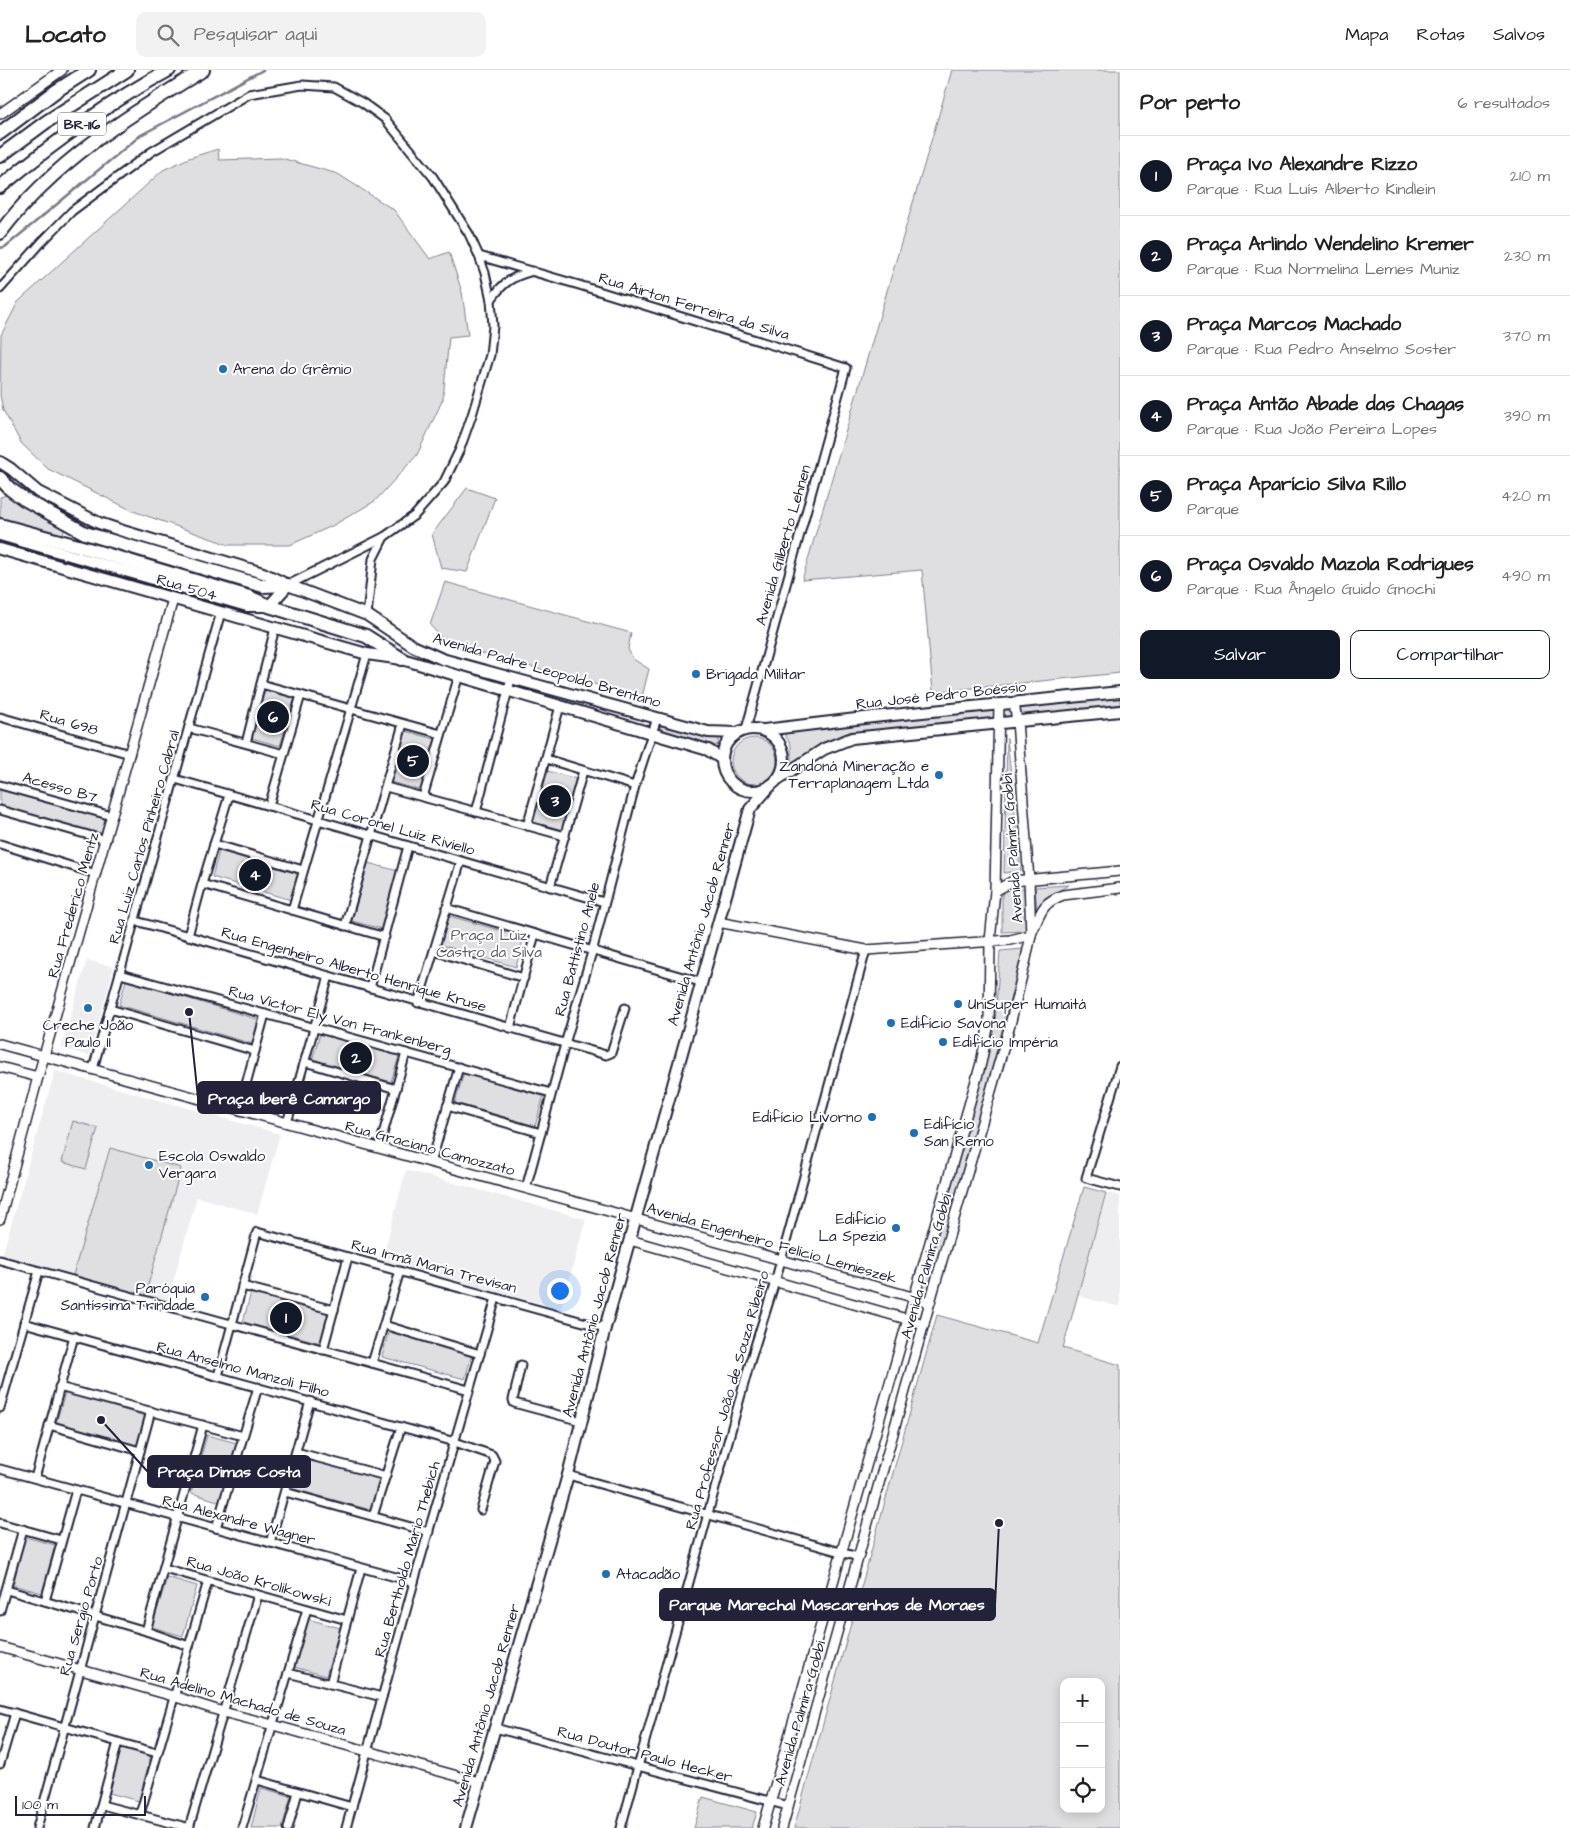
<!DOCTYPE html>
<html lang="pt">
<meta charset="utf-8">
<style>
body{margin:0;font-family:"Architects Daughter",sans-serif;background:#f2f2f2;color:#222}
.controls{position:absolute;right:15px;bottom:15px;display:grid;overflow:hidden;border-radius:10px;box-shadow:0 2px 12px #0003}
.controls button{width:45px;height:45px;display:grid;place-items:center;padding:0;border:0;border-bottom:1px solid #e0e0e0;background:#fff;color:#222;font:25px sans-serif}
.scale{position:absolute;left:15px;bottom:12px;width:131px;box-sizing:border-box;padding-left:5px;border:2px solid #22223b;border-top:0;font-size:14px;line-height:18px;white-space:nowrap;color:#22223b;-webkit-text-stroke:4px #fff;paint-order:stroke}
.you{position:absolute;left:559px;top:1220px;width:18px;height:18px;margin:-12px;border:4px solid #fff;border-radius:50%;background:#1a73e8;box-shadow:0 0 0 8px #1a73e833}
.badge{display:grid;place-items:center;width:32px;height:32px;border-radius:50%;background:#111827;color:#fff;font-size:16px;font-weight:700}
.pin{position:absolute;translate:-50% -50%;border:2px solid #fff;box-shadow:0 1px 5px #0006}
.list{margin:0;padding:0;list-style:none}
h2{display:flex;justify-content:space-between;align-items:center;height:65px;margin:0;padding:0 20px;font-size:21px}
h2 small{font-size:16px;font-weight:400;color:#767676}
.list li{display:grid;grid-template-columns:32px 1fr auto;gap:15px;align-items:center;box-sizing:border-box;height:80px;padding:0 20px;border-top:1px solid #e0e0e0}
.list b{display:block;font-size:19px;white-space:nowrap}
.list p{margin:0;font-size:16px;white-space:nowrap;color:#767676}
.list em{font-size:16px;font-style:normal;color:#767676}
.actions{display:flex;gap:10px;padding:15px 20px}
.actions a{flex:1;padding:11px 0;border:1px solid #111827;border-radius:10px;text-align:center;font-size:18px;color:#111827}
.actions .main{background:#111827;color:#fff}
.icon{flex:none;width:28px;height:28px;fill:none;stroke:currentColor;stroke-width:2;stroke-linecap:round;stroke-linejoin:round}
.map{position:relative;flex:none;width:1120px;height:1758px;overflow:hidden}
header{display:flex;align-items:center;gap:30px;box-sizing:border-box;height:70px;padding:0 25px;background:#fff;border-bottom:1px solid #e0e0e0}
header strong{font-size:24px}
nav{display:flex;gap:28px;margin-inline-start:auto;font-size:18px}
.search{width:350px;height:45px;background:#f2f2f2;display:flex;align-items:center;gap:12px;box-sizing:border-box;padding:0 18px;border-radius:10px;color:#767676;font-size:19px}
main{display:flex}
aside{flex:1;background:#fff}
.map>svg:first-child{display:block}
.built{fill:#eeeef1}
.green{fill:#dfdfe2;stroke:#80808e;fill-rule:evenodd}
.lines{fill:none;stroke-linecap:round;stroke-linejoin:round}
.stream{stroke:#7a7a88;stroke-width:2.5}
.minor-casing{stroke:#22223b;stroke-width:11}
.tertiary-casing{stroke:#22223b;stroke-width:12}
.secondary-casing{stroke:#22223b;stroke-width:14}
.motorway-casing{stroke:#22223b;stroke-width:16}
.minor{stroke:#fff;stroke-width:7}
.tertiary{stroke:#fff;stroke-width:9}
.secondary{stroke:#fff;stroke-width:10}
.motorway{stroke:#fff;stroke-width:12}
.poi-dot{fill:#1f6fb2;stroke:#fff;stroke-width:2}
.labels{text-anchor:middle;stroke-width:4;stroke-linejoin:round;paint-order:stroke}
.shield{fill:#fff;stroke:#646476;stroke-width:1}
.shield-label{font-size:14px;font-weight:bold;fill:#22223b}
.street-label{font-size:15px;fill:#22223b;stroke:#fff}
.poi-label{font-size:15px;fill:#22223b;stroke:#fff;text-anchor:start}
.park-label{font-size:15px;fill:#5b5b6d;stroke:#fff}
.leader{fill:none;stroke:#22223b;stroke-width:2}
.callout-dot{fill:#22223b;stroke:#fff;stroke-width:2}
.callout{fill:#22223b;stroke:#22223b;stroke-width:2}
.callout-label{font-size:16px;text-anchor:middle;font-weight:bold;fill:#fff}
</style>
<header>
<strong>Locato</strong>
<div class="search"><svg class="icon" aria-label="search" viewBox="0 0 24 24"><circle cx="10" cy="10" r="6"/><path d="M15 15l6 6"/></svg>Pesquisar aqui</div>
<nav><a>Mapa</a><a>Rotas</a><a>Salvos</a></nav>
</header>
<main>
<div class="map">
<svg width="1120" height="1758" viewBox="0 0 1120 1758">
<rect width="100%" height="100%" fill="#fff"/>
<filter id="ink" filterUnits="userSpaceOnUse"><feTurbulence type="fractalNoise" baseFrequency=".02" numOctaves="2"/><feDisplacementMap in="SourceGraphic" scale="10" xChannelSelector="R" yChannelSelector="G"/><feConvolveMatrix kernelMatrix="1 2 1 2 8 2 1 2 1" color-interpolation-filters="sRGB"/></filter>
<g filter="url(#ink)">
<!-- built -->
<g class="built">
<path d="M 87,890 L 114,897 L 89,986 L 61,978 Z"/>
<path d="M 55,1001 L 280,1064 L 257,1144 L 197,1127 L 167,1233 L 2,1186 Z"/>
<path d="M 406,1100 L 586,1149 L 561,1239 L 382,1190 Z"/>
<path d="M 1107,1123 L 1120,1126 L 1120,1237 L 1078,1226 Z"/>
</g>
<!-- green -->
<g class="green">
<path d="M 952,0 L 1120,0 L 1120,603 L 933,622 L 922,500 L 802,510 Z"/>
<path d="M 218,79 L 219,90 L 281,88 L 338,104 L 394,140 L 430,189 L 449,182 L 462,222 L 468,265 L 449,267 L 443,329 L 417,385 L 375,431 L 332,456 L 290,475 L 229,475 L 133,441 L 48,399 L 21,373 L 3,340 L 0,325 L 1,265 L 18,232 L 163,100 L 189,88 Z"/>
<path d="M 467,418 L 495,428 L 467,502 L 441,498 L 432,464 Z"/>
<path d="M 11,424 L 66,454 L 63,464 L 0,451 L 0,427 Z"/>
<path d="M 445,512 L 631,563 L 628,579 L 633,589 L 649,599 L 642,627 L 447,574 L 430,555 Z"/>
<path d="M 266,618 L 295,627 L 280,676 L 251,668 Z"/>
<path d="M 1120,626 L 1120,635 L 845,664 L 823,672 L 791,694 L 791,675 L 782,660 Z"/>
<path d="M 662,652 L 719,668 L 717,676 L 660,659 Z"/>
<path d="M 406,661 L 435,669 L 420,720 L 391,712 Z"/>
<path d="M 1007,668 L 1021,801 L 1004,803 Z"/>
<circle cx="754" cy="691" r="23"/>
<path d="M 548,701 L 577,709 L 562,760 L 533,752 Z"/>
<path d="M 0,717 L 108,747 L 102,766 L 0,739 Z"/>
<path d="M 219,781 L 298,804 L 291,830 L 212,807 Z"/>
<path d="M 368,793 L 398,801 L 382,859 L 352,851 Z"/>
<path d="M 1069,815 L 1045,828 L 1037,840 L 1035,817 Z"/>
<path d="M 1024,818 L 1027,854 L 1024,861 L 1002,862 L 1002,821 Z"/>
<path d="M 449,846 L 524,867 L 516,897 L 441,875 Z"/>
<path d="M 1023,879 L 998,976 L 927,1226 L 921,1224 L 987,991 L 995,953 L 1000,881 Z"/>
<path d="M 126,910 L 260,950 L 253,974 L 119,935 Z"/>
<path d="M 320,964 L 399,986 L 391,1012 L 312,990 Z"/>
<path d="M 464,1002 L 544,1025 L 535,1056 L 455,1033 Z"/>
<path d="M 73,1051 L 98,1058 L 86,1099 L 62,1092 Z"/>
<path d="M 110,1078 L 181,1098 L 145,1226 L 73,1205 Z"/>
<path d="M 1084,1117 L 1106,1123 L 1063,1278 L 1120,1295 L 1120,1758 L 794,1758 L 937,1245 L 1038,1273 ZM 1064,1612 L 1101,1612 L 1101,1739 L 1064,1739 Z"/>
<path d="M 251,1222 L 329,1244 L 321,1273 L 243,1252 Z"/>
<path d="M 389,1259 L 473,1281 L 465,1309 L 382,1287 Z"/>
<path d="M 65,1323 L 145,1346 L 137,1376 L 56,1353 Z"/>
<path d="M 207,1365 L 237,1373 L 221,1432 L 191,1423 Z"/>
<path d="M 298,1387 L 380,1409 L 371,1440 L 290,1418 Z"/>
<path d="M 25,1467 L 55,1475 L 42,1523 L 13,1515 Z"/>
<path d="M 167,1507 L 197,1516 L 183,1566 L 152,1557 Z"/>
<path d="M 308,1549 L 340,1558 L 326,1606 L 294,1597 Z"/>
<path d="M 123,1673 L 152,1680 L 139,1731 L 109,1723 Z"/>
<path d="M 261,1718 L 291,1726 L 282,1758 L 251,1758 Z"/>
<path d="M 703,1727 L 757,1742 L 752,1758 L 694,1758 Z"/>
</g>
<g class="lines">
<!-- stream -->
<path class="stream" d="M 0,178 L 5,177 L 141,65 L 263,0"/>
<!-- minor casing -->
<g class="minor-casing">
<g id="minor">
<path d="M 479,186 L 579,215 L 846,298 L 746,659"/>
<path d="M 0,219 L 41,173 L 72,141 L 151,82 L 249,24 L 302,15 L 334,17 L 363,33 L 385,49 L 433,107 L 469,164 L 479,186 L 485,203 L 491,230 L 493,256 L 490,285 L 472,345 L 460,379 L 444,412 L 415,445 L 384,467 L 288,515"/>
<path d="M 491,230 C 504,211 512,207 533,201"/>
<path d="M 367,545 L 373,489 L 384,467"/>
<path d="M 261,614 L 441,664"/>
<path d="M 0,647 L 130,684"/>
<path d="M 189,658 L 284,684"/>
<path d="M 246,673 L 275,558"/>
<path d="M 546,689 L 635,716"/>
<path d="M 175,709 L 604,832"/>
<path d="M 0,715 L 112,746"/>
<path d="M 386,717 L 565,766"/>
<path d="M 423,727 L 459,605"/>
<path d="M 269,736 L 301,625"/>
<path d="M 0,740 L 106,770"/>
<path d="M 476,742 L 511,609"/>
<path d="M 527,756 L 560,636"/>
<path d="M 0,774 L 96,804"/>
<path d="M 214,774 L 303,800"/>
<path d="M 202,814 L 385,867"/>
<path d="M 550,817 L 583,701"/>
<path d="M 446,838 L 700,912"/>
<path d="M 292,840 L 367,584"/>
<path d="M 136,851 L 606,985 L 611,983 L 625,938"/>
<path d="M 345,856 L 403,654"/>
<path d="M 188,866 L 202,814 L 229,725"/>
<path d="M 434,881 L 524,908"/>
<path d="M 120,904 L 551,1023"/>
<path d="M 370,918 L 408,776"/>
<path d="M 418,933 L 461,791"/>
<path d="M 110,939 L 255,981"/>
<path d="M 510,958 L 535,864"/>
<path d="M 305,992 L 396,1019"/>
<path d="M 1120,996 L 1086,1108 L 1120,1117"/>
<path d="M 93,999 L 221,542"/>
<path d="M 447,1036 L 541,1063"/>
<path d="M 239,1040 L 265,944"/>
<path d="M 287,1053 L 329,906"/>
<path d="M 379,1078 L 406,983"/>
<path d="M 431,1093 L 459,997"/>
<path d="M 526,1118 L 565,974 L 592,882 L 635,716 L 657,648"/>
<path d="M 0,1190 L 469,1320"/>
<path d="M 242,1216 L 334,1240"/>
<path d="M 24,1253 L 455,1372 L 492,1385 L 495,1391 L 481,1440"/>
<path d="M 384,1255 L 480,1284"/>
<path d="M 323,1280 L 348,1187"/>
<path d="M 372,1293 L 400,1201"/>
<path d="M 521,1295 L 513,1330 L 514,1333 L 581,1351"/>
<path d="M 218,1306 L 257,1162 L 605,1258"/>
<path d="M 59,1317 L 243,1366"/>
<path d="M 0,1338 L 39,1201"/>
<path d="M 49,1355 L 140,1381"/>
<path d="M 296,1382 L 386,1406"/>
<path d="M 0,1399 L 414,1512"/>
<path d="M 568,1405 L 858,1487"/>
<path d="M 35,1408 L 74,1266"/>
<path d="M 285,1422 L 429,1462"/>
<path d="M 373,1446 L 401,1357"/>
<path d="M 0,1453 L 61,1470"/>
<path d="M 216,1458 L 258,1317"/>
<path d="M 270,1473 L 310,1331"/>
<path d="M 164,1498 L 347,1550"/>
<path d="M 7,1520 L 146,1561 L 189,1576"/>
<path d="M 45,1531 L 76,1420"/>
<path d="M 0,1541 L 23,1459"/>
<path d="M 146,1561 L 203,1355"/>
<path d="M 288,1603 L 382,1627"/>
<path d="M 330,1614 L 361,1498"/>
<path d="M 0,1639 L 157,1683"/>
<path d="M 495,1658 L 788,1736"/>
<path d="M 0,1694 L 15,1643"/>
<path d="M 257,1710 L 352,1737"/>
<path d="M 102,1735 L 190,1758"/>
<path d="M 140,1744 L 208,1511"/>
<path d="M 37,1758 L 151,1341"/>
<path d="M 95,1758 L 118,1672"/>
<path d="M 189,1758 L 258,1525"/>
<path d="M 242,1758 L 307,1539"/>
<path d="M 288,1758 L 298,1722"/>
<path d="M 346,1758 L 414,1512 L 496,1228"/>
<path d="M 621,1758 L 750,1292 L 775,1212 L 866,880"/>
</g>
</g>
<!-- tertiary casing -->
<g class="tertiary-casing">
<g id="tertiary">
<path d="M 0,44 L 62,0"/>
<path d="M 995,821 L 1013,811 L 1120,801"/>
<path d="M 718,852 L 866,880 L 1010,870 L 1031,865"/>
<path d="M 1032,862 C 1041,843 1041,833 1063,825 L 1120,818"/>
<path d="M 0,974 L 601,1139 L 930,1232"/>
<path d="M 0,997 L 38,1007"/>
<path d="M 0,1149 L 38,1007 L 173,529"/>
<path d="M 630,1170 L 924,1254"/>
<path d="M 0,1577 L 173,1626 L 223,1642 L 273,1655 L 479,1712"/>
<path d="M 763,1758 L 981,993 L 989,953 L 990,871 L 995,821 L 999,634"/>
<path d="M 782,1758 L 930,1232 L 1010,955 L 1026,889 L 1031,865 L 1029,810 L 1017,651 L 1014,633"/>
</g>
</g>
<!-- secondary casing -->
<g class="secondary-casing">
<g id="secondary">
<path d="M 0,392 L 11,399 L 38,422 L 99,453 L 123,461 L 263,503 L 288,515 L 367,545 L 413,576 L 442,589 L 708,662 L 737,663"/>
<path d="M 0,465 L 247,536 L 269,536 L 288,515"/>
<path d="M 0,479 L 367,584 L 402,589 L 708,680 L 722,689"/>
<circle cx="753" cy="690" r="31"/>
<path d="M 764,660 L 873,647 L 1120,622"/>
<path d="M 778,709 L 824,679 L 852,668 L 1120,641"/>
<path d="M 466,1758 L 568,1405 L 605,1258 L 750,739 L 771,715"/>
</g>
</g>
<!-- motorway casing -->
<g class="motorway-casing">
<g id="motorway">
<path d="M 0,63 L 56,21 L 89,0"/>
<path d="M 0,86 L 46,52 L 127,0"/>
<path d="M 0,117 C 53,73 109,32 169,0"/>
<path d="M 0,163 C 52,93 129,45 203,0"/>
<path d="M 0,408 L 10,419 L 24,429 L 85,463 L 263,516 L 288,515"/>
<path d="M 0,455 L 82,477 L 249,527 L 269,536 L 366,566 L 402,589"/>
</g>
</g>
<!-- minor -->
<use href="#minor" class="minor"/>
<!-- tertiary -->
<use href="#tertiary" class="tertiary"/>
<!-- secondary -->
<use href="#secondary" class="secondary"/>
<!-- motorway -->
<use href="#motorway" class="motorway"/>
</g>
</g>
<!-- markers -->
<g class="poi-dot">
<circle cx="223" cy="299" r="5"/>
<circle cx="696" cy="604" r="5"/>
<circle cx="939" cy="705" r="5"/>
<circle cx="958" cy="934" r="5"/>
<circle cx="88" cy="938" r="5"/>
<circle cx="891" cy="953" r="5"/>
<circle cx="943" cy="972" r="5"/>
<circle cx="872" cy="1047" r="5"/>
<circle cx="914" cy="1063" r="5"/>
<circle cx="149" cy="1095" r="5"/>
<circle cx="896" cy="1158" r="5"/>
<circle cx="205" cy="1227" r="5"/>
<circle cx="606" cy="1504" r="5"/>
</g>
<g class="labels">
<!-- shield labels -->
<rect class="shield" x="58" y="42.5" width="48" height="23" rx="4"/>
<g class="shield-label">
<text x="82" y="59">BR-116</text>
</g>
<!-- street labels -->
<g class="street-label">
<text transform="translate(694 236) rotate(17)" y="5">Rua Airton Ferreira da Silva</text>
<text transform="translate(783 475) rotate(-74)" y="5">Avenida Gilberto Lehnen</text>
<text transform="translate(187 517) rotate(16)" y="5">Rua 504</text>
<text transform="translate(547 600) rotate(16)" y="5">Avenida Padre Leopoldo Brentano</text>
<text transform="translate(941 625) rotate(-6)" y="5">Rua José Pedro Boéssio</text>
<text transform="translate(69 652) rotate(16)" y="5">Rua 698</text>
<text transform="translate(60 717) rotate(16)" y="5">Acesso B7</text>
<text transform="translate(393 757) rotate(16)" y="5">Rua Coronel Luiz Riviello</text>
<text transform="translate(144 767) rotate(-74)" y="5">Rua Luiz Carlos Pinheiro Cabral</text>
<text transform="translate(1012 778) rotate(-94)" y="5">Avenida Palmira Gobbi</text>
<text transform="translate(73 835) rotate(-74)" y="5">Rua Frederico Mentz</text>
<text transform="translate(701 854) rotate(-74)" y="5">Avenida Antônio Jacob Renner</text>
<text transform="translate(577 879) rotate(-75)" y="5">Rua Battistino Anele</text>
<text transform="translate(354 899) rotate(16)" y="5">Rua Engenheiro Alberto Henrique Kruse</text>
<text transform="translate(340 950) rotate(15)" y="5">Rua Victor Ely Von Frankenberg</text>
<text transform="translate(430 1078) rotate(15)" y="5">Rua Graciano Camozzato</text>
<text transform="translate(772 1173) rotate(16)" y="5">Avenida Engenheiro Felício Lemieszek</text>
<text transform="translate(434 1196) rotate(15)" y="5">Rua Irmã Maria Trevisan</text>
<text transform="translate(926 1196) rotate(-74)" y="5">Avenida Palmira Gobbi</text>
<text transform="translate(594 1245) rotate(-75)" y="5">Avenida Antônio Jacob Renner</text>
<text transform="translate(243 1299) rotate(15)" y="5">Rua Anselmo Manzoli Filho</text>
<text transform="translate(727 1330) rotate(-74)" y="5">Rua Professor João de Souza Ribeiro</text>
<text transform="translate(239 1450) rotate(15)" y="5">Rua Alexandre Wagner</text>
<text transform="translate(407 1489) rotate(-74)" y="5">Rua Bertholdo Mário Thebich</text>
<text transform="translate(259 1511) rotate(16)" y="5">Rua João Krolikowski</text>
<text transform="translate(81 1546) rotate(-74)" y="5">Rua Sergio Porto</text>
<text transform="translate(243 1631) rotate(16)" y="5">Rua Adelino Machado de Souza</text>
<text transform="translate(486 1635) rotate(-74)" y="5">Avenida Antônio Jacob Renner</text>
<text transform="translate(800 1643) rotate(-74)" y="5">Avenida Palmira Gobbi</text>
<text transform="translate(645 1684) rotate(15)" y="5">Rua Doutor Paulo Hecker</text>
</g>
<!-- poi labels -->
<g class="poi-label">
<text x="233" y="304">Arena do Grêmio</text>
<text x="706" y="609">Brigada Militar</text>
<text x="929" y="701" text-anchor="end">Zandoná Mineração e<tspan x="929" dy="17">Terraplanagem Ltda</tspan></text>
<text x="968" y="939">UniSuper Humaitá</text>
<text x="901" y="958">Edifício Savona</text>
<text x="88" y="960" text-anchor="middle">Creche João<tspan x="88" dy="17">Paulo II</tspan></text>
<text x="953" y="977">Edifício Impéria</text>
<text x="862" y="1052" text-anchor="end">Edifício Livorno</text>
<text x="924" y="1059">Edifício<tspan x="924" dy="17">San Remo</tspan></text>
<text x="159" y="1091">Escola Oswaldo<tspan x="159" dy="17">Vergara</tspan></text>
<text x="886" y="1154" text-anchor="end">Edifício<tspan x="886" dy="17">La Spezia</tspan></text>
<text x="195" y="1223" text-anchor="end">Paróquia<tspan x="195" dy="17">Santíssima Trindade</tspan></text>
<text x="616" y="1509">Atacadão</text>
</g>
<!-- park labels -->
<g class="park-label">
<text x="489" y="870">Praça Luiz<tspan x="489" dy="17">Castro da Silva</tspan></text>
</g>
</g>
<!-- callouts -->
<path class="leader" d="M189 942L198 1028M101 1350L148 1402M999 1453L995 1535"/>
<g class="callout-dot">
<circle cx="189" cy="942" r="5"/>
<circle cx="101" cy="1350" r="5"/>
<circle cx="999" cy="1453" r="5"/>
</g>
<g class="callout">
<rect x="198" y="1012" width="182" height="31" rx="5"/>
<rect x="148" y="1386" width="162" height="31" rx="5"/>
<rect x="660" y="1519" width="335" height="31" rx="5"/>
</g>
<g class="callout-label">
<text x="289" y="1034">Praça Iberê Camargo</text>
<text x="229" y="1407">Praça Dimas Costa</text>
<text x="827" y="1540">Parque Marechal Mascarenhas de Moraes</text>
</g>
</svg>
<div class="controls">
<button>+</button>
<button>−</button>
<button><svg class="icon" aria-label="locate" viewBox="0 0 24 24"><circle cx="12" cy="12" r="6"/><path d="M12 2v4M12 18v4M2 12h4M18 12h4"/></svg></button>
</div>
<div class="scale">100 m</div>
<div class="you"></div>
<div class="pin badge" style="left:286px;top:1248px">1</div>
<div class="pin badge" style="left:356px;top:988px">2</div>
<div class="pin badge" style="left:555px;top:731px">3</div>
<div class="pin badge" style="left:255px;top:805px">4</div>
<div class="pin badge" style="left:413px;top:691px">5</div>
<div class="pin badge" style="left:273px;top:647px">6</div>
</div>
<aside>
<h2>Por perto<small>6 resultados</small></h2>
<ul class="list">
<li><span class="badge">1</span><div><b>Praça Ivo Alexandre Rizzo</b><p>Parque · Rua Luís Alberto Kindlein</p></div><em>210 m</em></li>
<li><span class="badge">2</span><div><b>Praça Arlindo Wendelino Kremer</b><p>Parque · Rua Normelina Lemes Muniz</p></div><em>230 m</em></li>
<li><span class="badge">3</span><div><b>Praça Marcos Machado</b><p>Parque · Rua Pedro Anselmo Soster</p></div><em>370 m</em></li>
<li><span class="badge">4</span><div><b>Praça Antão Abade das Chagas</b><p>Parque · Rua João Pereira Lopes</p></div><em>390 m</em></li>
<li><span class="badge">5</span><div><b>Praça Aparício Silva Rillo</b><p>Parque</p></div><em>420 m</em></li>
<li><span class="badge">6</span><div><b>Praça Osvaldo Mazola Rodrigues</b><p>Parque · Rua Ângelo Guido Gnochi</p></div><em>490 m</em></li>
</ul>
<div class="actions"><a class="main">Salvar</a><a>Compartilhar</a></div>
</aside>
</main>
